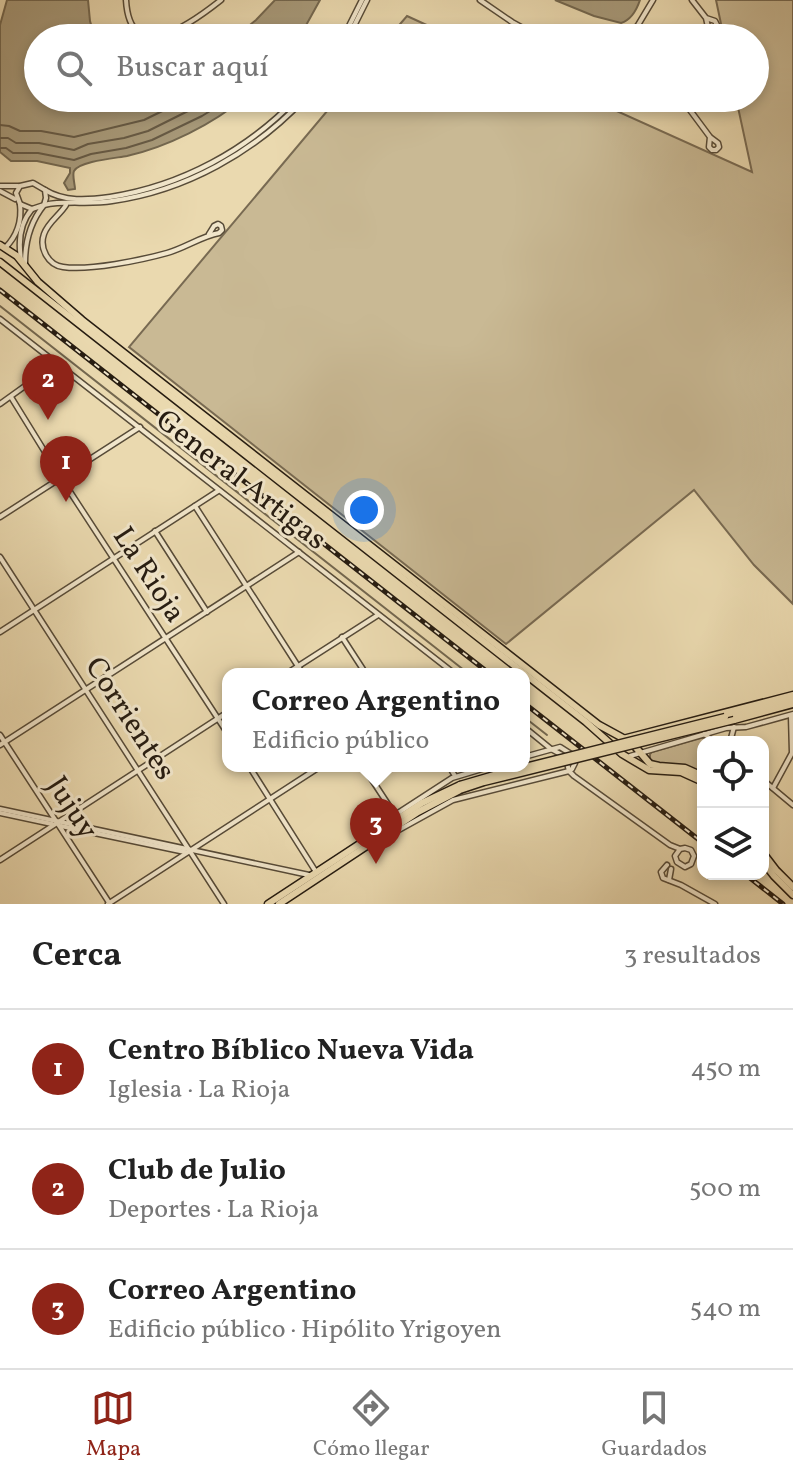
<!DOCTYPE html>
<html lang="es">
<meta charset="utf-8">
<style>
body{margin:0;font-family:Vollkorn,serif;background:#f2f2f2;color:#222}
.controls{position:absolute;right:24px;bottom:24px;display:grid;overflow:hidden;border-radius:16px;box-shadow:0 4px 12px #0003}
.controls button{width:72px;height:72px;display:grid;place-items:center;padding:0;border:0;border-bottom:2px solid #e0e0e0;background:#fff;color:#222;font:40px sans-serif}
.you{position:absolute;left:364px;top:510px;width:28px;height:28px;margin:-20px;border:6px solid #fff;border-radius:50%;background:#1a73e8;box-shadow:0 0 0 12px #1a73e833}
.badge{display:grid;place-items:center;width:52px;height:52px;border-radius:50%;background:#8f2418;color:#fff;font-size:26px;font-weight:700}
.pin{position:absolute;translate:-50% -66px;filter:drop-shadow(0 2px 4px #0008)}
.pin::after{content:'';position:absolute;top:42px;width:28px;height:24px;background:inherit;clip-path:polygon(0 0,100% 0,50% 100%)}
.popup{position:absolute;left:222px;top:668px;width:308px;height:104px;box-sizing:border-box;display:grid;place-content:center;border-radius:16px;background:#fff;filter:drop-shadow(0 2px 6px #0005);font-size:26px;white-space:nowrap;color:#767676}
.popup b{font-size:30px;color:#222}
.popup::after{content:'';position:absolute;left:50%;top:100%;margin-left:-16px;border:16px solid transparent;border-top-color:#fff}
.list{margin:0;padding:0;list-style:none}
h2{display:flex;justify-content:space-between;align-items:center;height:104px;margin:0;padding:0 32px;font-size:34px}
h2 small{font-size:26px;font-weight:400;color:#767676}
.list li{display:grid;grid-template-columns:52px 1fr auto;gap:24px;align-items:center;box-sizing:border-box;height:120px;padding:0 32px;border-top:2px solid #e0e0e0}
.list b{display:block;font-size:30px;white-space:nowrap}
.list p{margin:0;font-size:26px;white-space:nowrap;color:#767676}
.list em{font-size:26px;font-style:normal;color:#767676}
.icon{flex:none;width:44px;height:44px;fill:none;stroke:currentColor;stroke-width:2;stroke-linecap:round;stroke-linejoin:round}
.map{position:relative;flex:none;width:793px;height:904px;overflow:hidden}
.search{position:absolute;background:#fff;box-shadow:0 4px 12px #0003;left:24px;right:24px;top:24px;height:88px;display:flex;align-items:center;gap:20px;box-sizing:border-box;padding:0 28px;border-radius:44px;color:#767676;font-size:30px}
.sheet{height:464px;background:#fff}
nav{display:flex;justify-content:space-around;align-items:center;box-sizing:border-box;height:112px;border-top:2px solid #e0e0e0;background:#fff;font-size:22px;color:#767676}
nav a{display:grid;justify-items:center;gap:4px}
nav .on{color:#8f2418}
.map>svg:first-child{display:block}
.green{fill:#c9b994;stroke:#786a52;stroke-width:2}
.water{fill:#a79979;stroke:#73674f;stroke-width:2}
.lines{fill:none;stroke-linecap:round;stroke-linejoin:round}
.shore{stroke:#665a45;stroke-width:2}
.stream{stroke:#73674f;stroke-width:2}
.minor-casing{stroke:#574b38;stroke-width:7}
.major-casing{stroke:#261c11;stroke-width:9}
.minor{stroke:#f1e6cb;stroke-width:4}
.major{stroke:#ead9af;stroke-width:6}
.rail-casing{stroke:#261c11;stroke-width:5}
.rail{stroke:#f1e6cb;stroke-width:2;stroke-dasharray:6;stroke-linecap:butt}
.major-bridge-casing{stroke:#261c11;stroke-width:9;stroke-linecap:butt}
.major-bridge{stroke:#ead9af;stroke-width:6}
.labels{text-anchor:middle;stroke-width:6;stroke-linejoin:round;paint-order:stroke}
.street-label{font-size:30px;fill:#261c11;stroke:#f1e6cb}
</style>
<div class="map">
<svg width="793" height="904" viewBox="0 0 793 904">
<rect width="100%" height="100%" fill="#ead9af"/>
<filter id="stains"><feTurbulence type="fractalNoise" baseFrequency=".0025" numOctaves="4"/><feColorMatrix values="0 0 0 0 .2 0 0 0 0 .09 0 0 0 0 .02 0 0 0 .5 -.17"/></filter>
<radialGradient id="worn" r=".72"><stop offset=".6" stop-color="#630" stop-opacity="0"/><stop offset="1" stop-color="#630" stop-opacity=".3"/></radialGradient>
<!-- green -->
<g class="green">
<path d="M 716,0 L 793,0 L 793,604 L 754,565 L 694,490 L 506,644 L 129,347 L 338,98 L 588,98 L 752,172 L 736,98 L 755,98 L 755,38 L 724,38 Z"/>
<path d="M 407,16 L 455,38 L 388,38 Z"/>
<path d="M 701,738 L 706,738 L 712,742 L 703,742 L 703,773 L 655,762 L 650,759 L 650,754 L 652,752 Z"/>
</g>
<!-- water -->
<g class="water">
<path d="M 7,0 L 88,0 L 90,21 L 95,38 L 38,38 L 38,98 L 244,98 C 213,124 167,147 127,156 C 117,158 79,161 74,171 C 72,175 75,185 75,189 L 68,190 L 64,183 L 70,173 L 70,168 L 37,161 L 11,161 L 0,152 L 0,25 Z"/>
<path d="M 275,0 L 320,0 L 299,38 L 234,38 L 256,20 Z"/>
<path d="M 555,0 L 640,0 C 637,9 631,20 621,23 L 594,16 Z"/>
</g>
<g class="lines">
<!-- shore -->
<g class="shore">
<path d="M 0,125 L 9,126 L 20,131 L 41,131 L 74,137 L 144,120 L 189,98"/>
<path d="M 0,138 L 8,138 L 16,143 L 39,143 L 74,150 L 88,144 L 124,138 L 148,131 L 214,98"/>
<path d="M 0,148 L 6,148 L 13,153 L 38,153 L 74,160 L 91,154 L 126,148 L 152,140 L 202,116 L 231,98"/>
</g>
<!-- stream -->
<g class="stream">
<path d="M 0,306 L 469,674"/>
<path d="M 524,717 L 547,735"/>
</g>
<!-- minor casing -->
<g class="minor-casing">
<g id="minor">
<path d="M 126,0 C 130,69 192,23 221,0"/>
<path d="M 480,0 L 512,22 L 541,38"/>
<path d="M 692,0 L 706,18 L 708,27 L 712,29 L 716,28 L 717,25 L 715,21 L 706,18"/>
<path d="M 710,29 L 714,38"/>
<path d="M 343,38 L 362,0"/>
<path d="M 348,38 L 367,0"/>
<path d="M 626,38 L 638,25 L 653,0"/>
<path d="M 681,98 L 710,137 L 718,143 L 719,147 L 716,150 L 712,150 L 709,147 L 710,137"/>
<path d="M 33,183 L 45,190 L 46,198 L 44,205 L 32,209 L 20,204 L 16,193 L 20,186 Z"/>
<path d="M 0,186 L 18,186"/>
<path d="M 45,190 C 64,202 88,200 110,197 C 181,186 248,150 297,98"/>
<path d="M 0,191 L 15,199"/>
<path d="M 66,205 C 60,215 48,222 44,234 C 39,248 48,265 63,267 C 89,271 142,260 167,253 C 185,248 202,236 219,233 L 222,230 L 221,226 L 218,224 L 214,226 L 209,234"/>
<path d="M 5,248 C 17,236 22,221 20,204"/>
<path d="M 21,259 C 18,240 20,223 32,209"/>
<path d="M 25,263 C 25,241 31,221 44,205 C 66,200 89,205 112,201 C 185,191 255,152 305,98"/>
<path d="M 0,319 L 455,674"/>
<path d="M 11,397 L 61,478 L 228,734"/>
<path d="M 0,404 L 57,363"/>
<path d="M 195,506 L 303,674"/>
<path d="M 0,517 L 140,427"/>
<path d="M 155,531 L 207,612"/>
<path d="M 0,557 L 224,904"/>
<path d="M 0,632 L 218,491"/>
<path d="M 342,637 L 366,674"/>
<path d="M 286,674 L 378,615"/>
<path d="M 524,727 L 551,749 L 564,756 L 566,759 L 569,771 L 574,776 L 670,845 L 680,849 L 685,848 L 691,850 L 694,856 L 691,864 L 685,867 L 677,862 L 675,856 L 680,849"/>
<path d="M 704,734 L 715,742"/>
<path d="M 0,735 L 110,904"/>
<path d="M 730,742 L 734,727"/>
<path d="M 0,745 L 299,552"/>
<path d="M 630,756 L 726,728 L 746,727 L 793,714"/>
<path d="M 249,766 L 316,872"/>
<path d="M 363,766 L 395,815"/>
<path d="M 449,766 L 455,776"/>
<path d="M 763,780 L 793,805"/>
<path d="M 773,788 L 792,753 L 791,716"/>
<path d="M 0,809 L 309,875"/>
<path d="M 0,813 L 52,824"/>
<path d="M 61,826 L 185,852"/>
<path d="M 373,832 L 395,815 L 452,778 L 492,766"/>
<path d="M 377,842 L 453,800 L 569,771 L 572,769 L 575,763 L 571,754 L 560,747 L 524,757"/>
<path d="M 0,860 L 228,712"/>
<path d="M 667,865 L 661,872 L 663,878 L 681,885 L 715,904"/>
<path d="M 669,880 L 671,869"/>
<path d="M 108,904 L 321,766"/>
</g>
</g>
<!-- major casing -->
<g class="major-casing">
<g id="major">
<path d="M 0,245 L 17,256 L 38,282 L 82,320 L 599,725 L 632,743 L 650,764 L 659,766 L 685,768 L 703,776"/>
<path d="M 0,262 L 586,722 L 622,754 L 649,770 L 681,772 L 703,782"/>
<path d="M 725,717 L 793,699"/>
<path d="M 734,720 L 793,704"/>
<path d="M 623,739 L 793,695"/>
<path d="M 763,853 L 776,870 L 793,887"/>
<path d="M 763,862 L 774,876 L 793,895"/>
<path d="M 268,904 L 422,803 L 460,785"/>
<path d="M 279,904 L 418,812 L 460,790"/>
</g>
</g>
<!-- minor -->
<use href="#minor" class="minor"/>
<!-- major -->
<use href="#major" class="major"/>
<!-- rail casing -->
<g class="rail-casing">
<g id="rail">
<path d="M 0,290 L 490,674"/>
<path d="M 524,703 L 703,843"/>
<path d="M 745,874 L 783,904"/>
</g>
</g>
<!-- rail -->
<use href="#rail" class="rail"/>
<!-- major-bridge casing -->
<g class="major-bridge-casing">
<g id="major-bridge">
<path d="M 460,785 L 501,773 L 725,717"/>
<path d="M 460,790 L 484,782 L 734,720"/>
</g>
</g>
<!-- major-bridge -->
<use href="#major-bridge" class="major-bridge"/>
</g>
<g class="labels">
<!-- street labels -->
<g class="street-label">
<text transform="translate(242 479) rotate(38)" y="10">General Artigas</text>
<text transform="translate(150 574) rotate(57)" y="10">La Rioja</text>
<text transform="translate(131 718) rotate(57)" y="10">Corrientes</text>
<text transform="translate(73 807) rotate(57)" y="10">Jujuy</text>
</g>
</g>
<rect width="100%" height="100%" filter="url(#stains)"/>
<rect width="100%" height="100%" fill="url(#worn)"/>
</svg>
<div class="controls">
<button><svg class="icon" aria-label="locate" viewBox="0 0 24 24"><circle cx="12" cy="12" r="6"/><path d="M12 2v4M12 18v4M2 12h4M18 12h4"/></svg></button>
<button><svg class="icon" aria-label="layers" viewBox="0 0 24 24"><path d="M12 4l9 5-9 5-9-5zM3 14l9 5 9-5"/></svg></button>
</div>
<div class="you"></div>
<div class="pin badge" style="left:66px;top:502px">1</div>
<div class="pin badge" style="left:48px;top:420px">2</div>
<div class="pin badge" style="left:376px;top:864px">3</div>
<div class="popup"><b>Correo Argentino</b>Edificio público</div>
<div class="search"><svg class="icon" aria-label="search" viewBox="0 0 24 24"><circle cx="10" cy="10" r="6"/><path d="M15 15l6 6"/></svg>Buscar aquí</div>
</div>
<section class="sheet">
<h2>Cerca<small>3 resultados</small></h2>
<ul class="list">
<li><span class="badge">1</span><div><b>Centro Bíblico Nueva Vida</b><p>Iglesia · La Rioja</p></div><em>450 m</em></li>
<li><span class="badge">2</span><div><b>Club de Julio</b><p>Deportes · La Rioja</p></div><em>500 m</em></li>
<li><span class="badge">3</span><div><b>Correo Argentino</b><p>Edificio público · Hipólito Yrigoyen</p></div><em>540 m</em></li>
</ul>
</section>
<nav>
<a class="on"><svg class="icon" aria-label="map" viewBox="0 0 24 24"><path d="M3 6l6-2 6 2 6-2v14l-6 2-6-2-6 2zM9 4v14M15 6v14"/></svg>Mapa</a>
<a><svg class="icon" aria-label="directions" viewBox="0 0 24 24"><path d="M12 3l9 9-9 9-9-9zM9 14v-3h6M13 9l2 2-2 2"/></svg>Cómo llegar</a>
<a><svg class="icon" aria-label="saved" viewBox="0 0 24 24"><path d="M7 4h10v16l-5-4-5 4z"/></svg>Guardados</a>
</nav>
